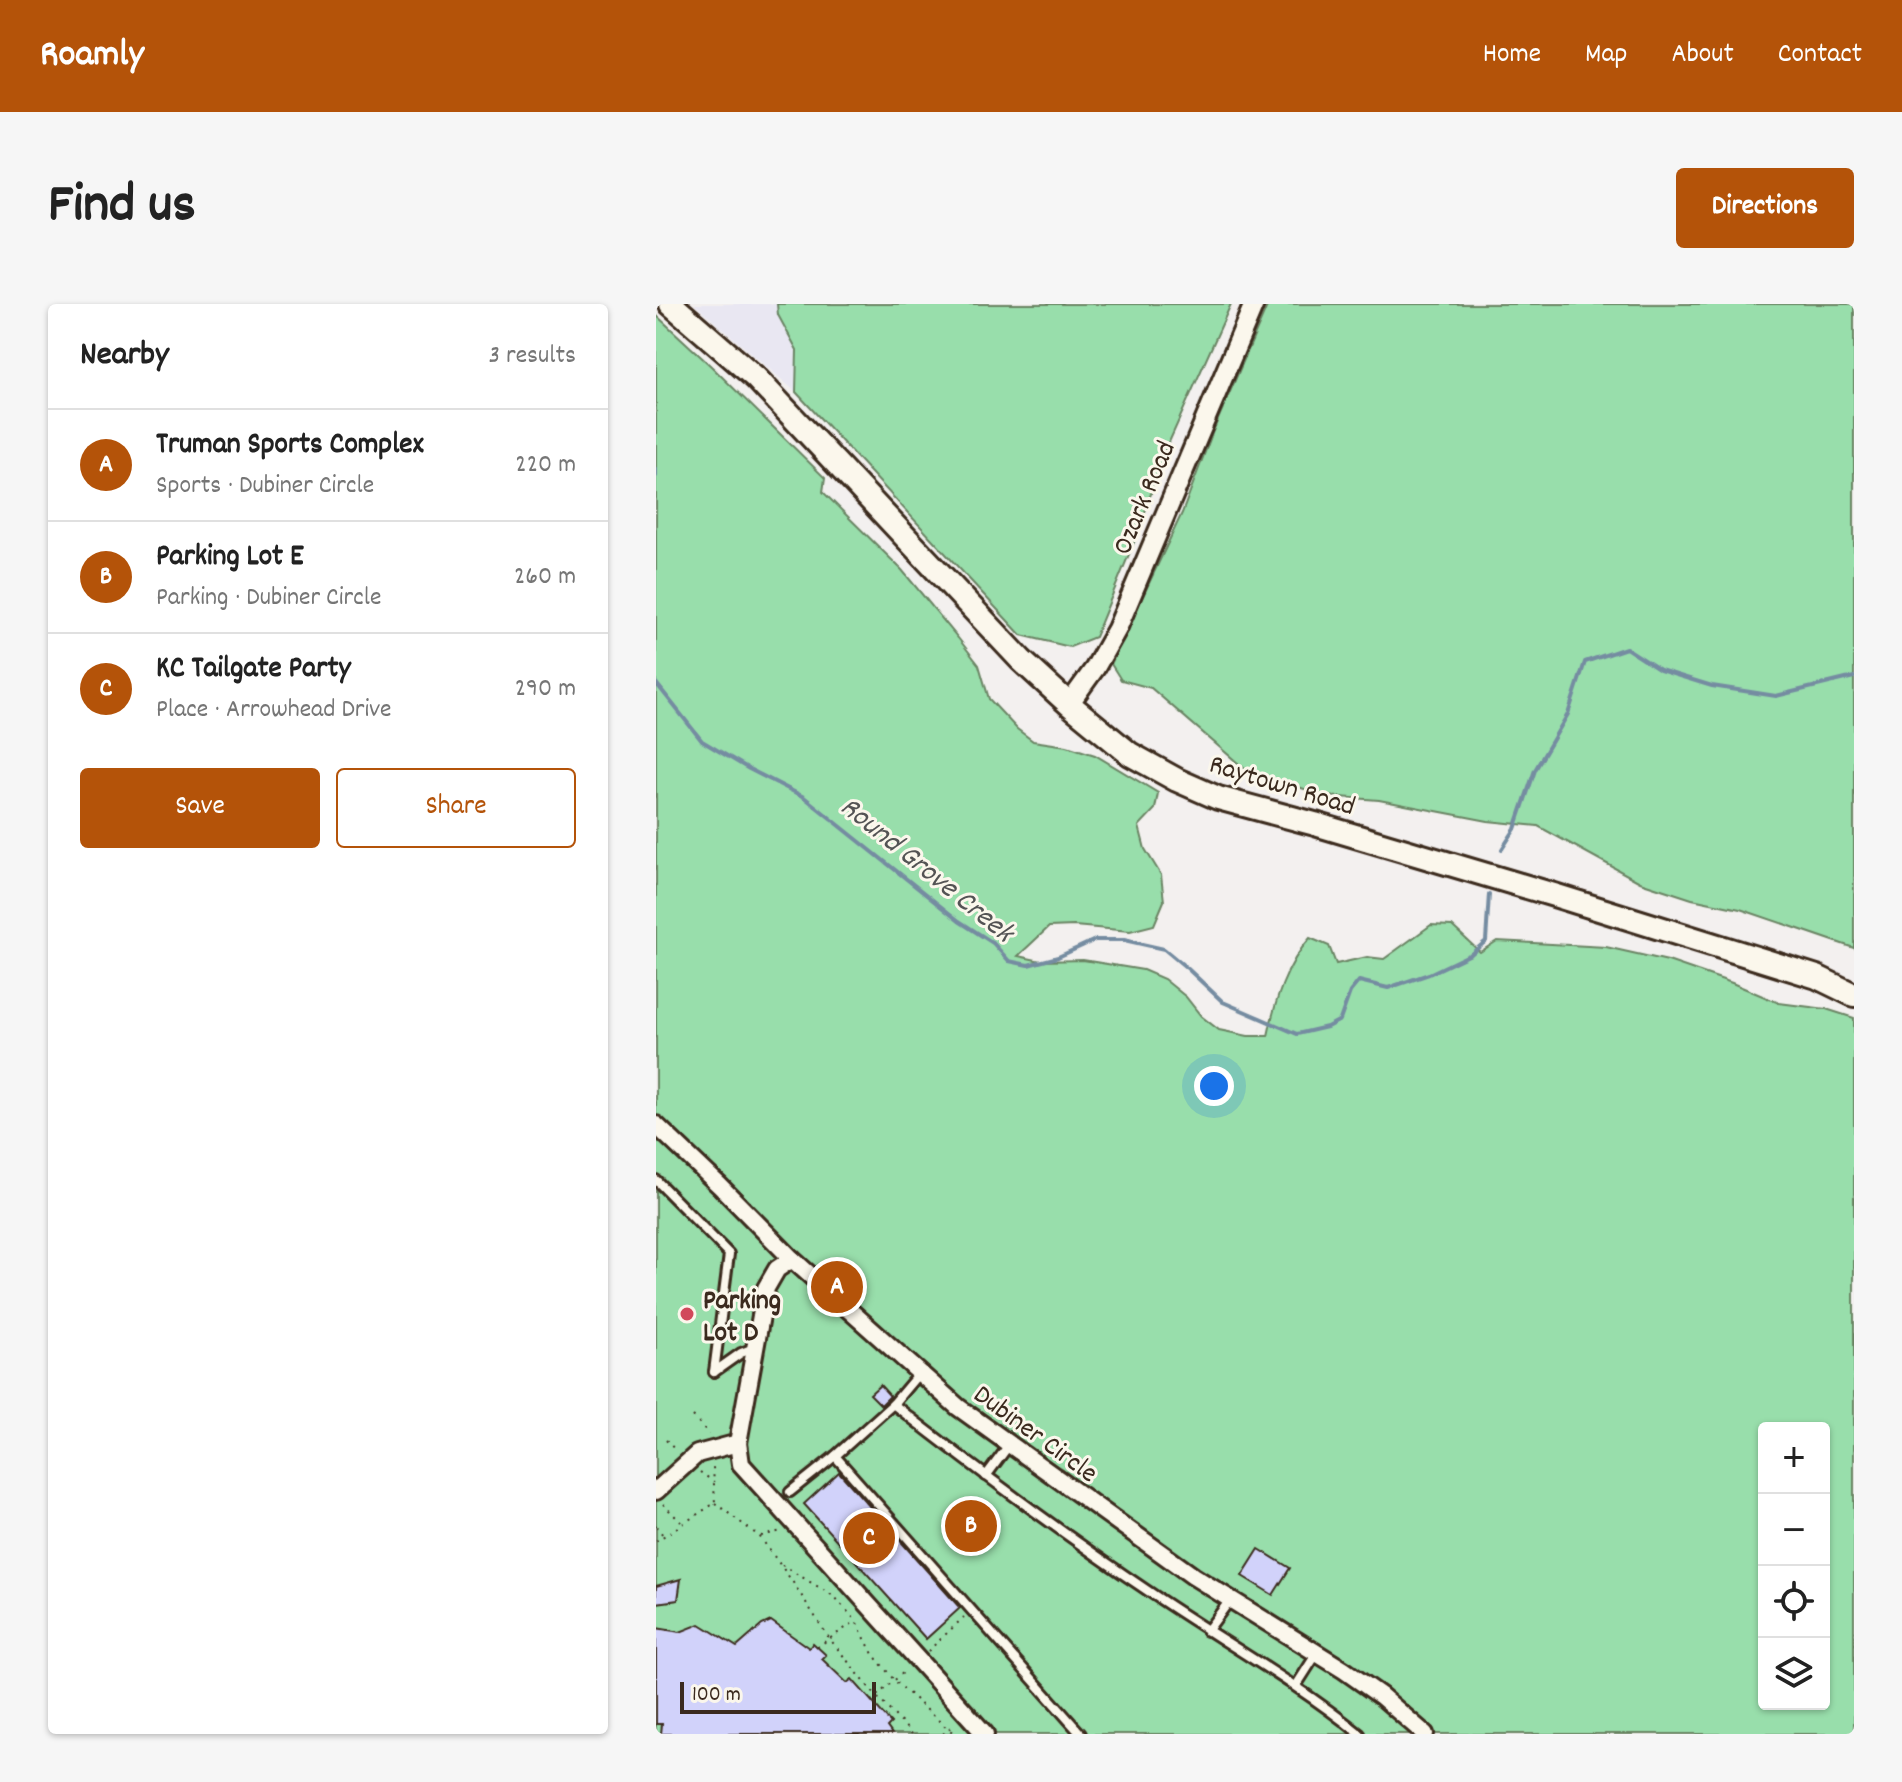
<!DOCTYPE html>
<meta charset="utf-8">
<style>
body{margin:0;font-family:Dekko,sans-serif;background:#f6f6f6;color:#222}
.controls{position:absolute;right:24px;bottom:24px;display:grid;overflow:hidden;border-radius:8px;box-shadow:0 2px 6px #0004}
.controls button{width:72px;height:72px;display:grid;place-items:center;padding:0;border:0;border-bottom:2px solid #e0e0e0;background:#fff;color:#222;font:40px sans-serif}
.scale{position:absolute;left:24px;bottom:20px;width:196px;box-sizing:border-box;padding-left:8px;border:4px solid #3b2a1e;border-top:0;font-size:22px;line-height:28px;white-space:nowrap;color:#3b2a1e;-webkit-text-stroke:6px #fbf7ec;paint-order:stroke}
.you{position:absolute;left:558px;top:782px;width:28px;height:28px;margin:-20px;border:6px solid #fff;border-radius:50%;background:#1a73e8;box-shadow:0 0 0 12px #1a73e833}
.badge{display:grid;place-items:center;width:52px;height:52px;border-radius:50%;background:#b45309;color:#fff;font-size:26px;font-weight:700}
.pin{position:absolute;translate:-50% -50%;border:4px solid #fff;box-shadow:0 2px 8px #0006}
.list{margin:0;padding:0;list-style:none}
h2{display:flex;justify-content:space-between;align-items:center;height:104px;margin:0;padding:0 32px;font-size:34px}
h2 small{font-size:26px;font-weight:400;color:#767676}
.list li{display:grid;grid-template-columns:52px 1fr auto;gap:24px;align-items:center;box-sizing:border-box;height:112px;padding:0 32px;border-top:2px solid #e0e0e0}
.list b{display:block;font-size:30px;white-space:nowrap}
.list p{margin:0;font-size:26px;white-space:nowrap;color:#767676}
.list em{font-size:26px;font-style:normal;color:#767676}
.actions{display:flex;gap:16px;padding:24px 32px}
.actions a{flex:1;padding:18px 0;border:2px solid #b45309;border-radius:8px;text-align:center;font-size:28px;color:#b45309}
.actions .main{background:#b45309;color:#fff}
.icon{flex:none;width:44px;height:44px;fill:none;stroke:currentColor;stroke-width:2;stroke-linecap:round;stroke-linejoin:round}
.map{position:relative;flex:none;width:1198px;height:1430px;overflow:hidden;border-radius:8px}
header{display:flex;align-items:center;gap:48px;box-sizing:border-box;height:112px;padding:0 40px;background:#b45309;color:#fff}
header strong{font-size:38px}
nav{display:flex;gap:44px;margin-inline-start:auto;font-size:28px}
.intro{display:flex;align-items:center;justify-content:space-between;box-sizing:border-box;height:192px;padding:0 48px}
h1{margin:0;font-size:56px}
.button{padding:20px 36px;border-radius:8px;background:#b45309;color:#fff;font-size:28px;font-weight:700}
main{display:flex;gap:48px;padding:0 48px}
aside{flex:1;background:#fff;border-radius:8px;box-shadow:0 2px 6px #0004}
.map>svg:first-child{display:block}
.built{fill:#e9e7f2}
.green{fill:#98deab;stroke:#6a8464;stroke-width:2;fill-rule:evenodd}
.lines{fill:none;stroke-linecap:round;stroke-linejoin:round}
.stream{stroke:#758ca1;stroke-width:4}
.building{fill:#d1d2fa;stroke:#3b2a1e;stroke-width:2}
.service-casing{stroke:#3b2a1e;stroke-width:14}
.minor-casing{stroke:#3b2a1e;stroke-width:22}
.tertiary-casing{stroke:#3b2a1e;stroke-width:24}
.secondary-casing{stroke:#3b2a1e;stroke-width:28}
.path{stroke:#3b2a1e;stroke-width:2;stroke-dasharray:2 6;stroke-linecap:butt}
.service{stroke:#fbf7ec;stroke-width:8}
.minor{stroke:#fbf7ec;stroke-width:16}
.tertiary{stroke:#fbf7ec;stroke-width:18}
.secondary{stroke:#fbf7ec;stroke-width:22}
.poi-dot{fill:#d1495b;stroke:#fbf7ec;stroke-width:3}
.labels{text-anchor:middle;stroke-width:6;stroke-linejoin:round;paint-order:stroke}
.street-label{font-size:28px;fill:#3b2a1e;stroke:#fbf7ec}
.poi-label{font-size:28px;font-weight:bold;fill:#3b2a1e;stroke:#fbf7ec;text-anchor:start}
.water-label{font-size:30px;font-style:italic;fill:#535354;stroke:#fbf7ec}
</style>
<header>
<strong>Roamly</strong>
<nav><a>Home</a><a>Map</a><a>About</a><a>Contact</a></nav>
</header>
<div class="intro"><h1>Find us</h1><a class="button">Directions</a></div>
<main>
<aside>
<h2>Nearby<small>3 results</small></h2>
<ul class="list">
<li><span class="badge">A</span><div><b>Truman Sports Complex</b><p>Sports · Dubiner Circle</p></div><em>220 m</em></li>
<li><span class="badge">B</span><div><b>Parking Lot E</b><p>Parking · Dubiner Circle</p></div><em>260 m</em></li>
<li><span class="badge">C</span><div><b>KC Tailgate Party</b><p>Place · Arrowhead Drive</p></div><em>290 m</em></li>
</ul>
<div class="actions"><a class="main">Save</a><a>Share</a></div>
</aside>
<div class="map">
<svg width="1198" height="1430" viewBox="0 0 1198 1430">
<rect width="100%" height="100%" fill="#f3f0ef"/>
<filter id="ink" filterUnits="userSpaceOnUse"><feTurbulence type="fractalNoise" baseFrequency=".0125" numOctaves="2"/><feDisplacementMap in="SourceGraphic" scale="16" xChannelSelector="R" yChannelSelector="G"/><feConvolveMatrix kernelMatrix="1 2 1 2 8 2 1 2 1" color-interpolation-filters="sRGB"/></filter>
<g filter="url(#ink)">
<!-- built -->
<path class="built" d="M 38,0 L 121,0 L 122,11 L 141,46 L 140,88 Z"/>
<!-- green -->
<g class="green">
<path d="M 121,0 L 575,0 L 509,147 L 483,226 L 439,333 L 414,343 L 365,331 L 140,88 L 141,46 L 122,11 Z"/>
<path d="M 612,0 L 1198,0 L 1198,644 L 1084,605 L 1036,595 L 984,578 L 882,522 L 832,517 L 723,496 L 670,492 L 590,466 L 495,384 L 465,376 L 455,360 L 526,209 L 557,127 Z"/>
<path d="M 0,11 L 55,62 L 169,174 L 167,188 L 246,266 L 302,334 L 323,361 L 333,395 L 361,425 L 377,437 L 411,442 L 439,451 L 502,489 L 499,505 L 483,522 L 489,545 L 505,571 L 508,597 L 498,621 L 474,627 L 418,622 L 393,623 L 362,652 L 385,657 L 427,656 L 487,666 L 508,675 L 530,693 L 545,712 L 563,726 L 592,732 L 612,732 C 619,697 630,661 654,634 L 673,642 L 680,660 L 711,653 L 728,655 L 775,621 L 796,622 L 824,648 L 841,637 L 950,643 L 1012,657 L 1076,679 L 1123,699 L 1170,705 L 1198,714 L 1198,1430 L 0,1430 ZM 1108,1124 L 1168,1124 L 1168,1400 L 1108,1400 Z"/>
</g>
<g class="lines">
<!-- stream -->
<g class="stream">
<path d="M 0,166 L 0,172"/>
<path d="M 0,379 L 46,437 L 93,465 L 148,493 L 303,617 L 337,639 L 353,657 L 372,661 L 402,653 L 439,636 L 468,636 L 508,645 L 532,665 L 567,698 L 641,730 L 671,723 L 684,716 L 694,688 L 703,677 L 732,684 L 773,670 L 815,650 L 830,637 L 833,590"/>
<path d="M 846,545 L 859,525 L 879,466 L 912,410 L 929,358 L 970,344 L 1004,366 L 1056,382 L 1120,392 L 1198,373"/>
</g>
</g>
<!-- building -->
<g class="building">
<path d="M 224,1081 L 234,1092 L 225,1101 L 214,1090 Z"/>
<path d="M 183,1168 L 304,1304 L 270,1335 L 148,1200 Z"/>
<path d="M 603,1245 L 634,1264 L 617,1291 L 586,1272 Z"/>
<path d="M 25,1275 L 22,1296 L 0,1299 L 0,1282 Z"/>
<path d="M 115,1317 L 153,1344 L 157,1339 L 170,1351 L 166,1355 L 191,1379 L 196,1375 L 235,1419 L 231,1423 L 236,1430 L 5,1430 L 6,1420 L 0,1420 L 0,1324 L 24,1328 L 44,1320 L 81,1343 L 106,1321 Z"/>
</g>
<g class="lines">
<!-- service casing -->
<g class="service-casing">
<g id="service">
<path d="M 0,876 L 73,950 L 58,1068"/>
<path d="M 58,1068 L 85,1049 L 98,1044"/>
<path d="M 237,1100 L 264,1068"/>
<path d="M 330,1172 L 353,1141"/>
<path d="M 134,1188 L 179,1152"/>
<path d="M 551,1327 L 574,1296"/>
<path d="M 640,1382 L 661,1349"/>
<path d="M 425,1430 L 179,1152 L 237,1100 C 320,1165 404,1228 492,1287 C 562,1335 637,1376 704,1430"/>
</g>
</g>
<!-- minor casing -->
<g class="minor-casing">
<g id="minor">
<path d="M 0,821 L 64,882 L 136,955 L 302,1103 L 537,1272 L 688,1366 L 725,1392 L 769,1430"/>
<path d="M 82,1139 L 85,1160 L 329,1430"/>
<path d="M 0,1187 L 41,1150 L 82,1139 L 110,984 L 121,965 L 136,955"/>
</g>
</g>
<!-- tertiary casing -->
<g class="tertiary-casing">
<path id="tertiary" d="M 413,400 L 439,364 L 461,325 L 598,0"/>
</g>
<!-- secondary casing -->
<g class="secondary-casing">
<path id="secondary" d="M 15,0 L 100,74 L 365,356 L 413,400 L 474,450 L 521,476 L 562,494 L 659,520 L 898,591 L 1161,673 L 1198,691"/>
</g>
<!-- path -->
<g class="path">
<path d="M 37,1112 L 53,1130"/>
<path d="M 10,1136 L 20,1147"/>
<path d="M 44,1168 L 58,1178"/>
<path d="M 59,1199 L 104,1233 L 136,1277 L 173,1334 L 220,1392 L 256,1430"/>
<path d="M 7,1200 L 25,1218"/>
<path d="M 0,1222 L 7,1231"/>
<path d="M 105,1232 L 126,1227"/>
<path d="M 0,1237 L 59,1199 L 57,1163"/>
<path d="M 126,1261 L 179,1293 L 200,1317 L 217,1350 L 238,1376 L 292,1425 L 300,1430"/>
<path d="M 161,1343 L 200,1317"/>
<path d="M 272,1347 L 308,1313"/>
<path d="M 215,1397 L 250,1366"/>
<path d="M 287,1430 L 298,1420"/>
</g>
<!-- service -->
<use href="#service" class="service"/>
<!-- minor -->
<use href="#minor" class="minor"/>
<!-- tertiary -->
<use href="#tertiary" class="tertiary"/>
<!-- secondary -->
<use href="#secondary" class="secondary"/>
</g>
</g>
<!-- markers -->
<circle class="poi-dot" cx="31" cy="1010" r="8"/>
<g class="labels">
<!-- street labels -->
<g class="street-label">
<text transform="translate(486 193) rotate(-67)" y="10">Ozark Road</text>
<text transform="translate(627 479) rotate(17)" y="10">Raytown Road</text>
<text transform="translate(381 1128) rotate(36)" y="10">Dubiner Circle</text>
</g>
<!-- poi labels -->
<g class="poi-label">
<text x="47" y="1004">Parking<tspan x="47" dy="32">Lot D</tspan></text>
</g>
<!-- water labels -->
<g class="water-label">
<text transform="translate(272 564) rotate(39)" y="10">Round Grove Creek</text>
</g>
</g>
</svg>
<div class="controls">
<button>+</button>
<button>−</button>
<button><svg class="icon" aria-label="locate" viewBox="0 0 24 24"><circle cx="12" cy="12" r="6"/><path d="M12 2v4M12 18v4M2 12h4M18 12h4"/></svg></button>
<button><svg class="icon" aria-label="layers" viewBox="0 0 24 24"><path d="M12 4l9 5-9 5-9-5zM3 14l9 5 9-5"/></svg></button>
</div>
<div class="scale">100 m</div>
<div class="you"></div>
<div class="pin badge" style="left:181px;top:983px">A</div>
<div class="pin badge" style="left:315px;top:1222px">B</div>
<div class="pin badge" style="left:213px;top:1234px">C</div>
</div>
</main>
